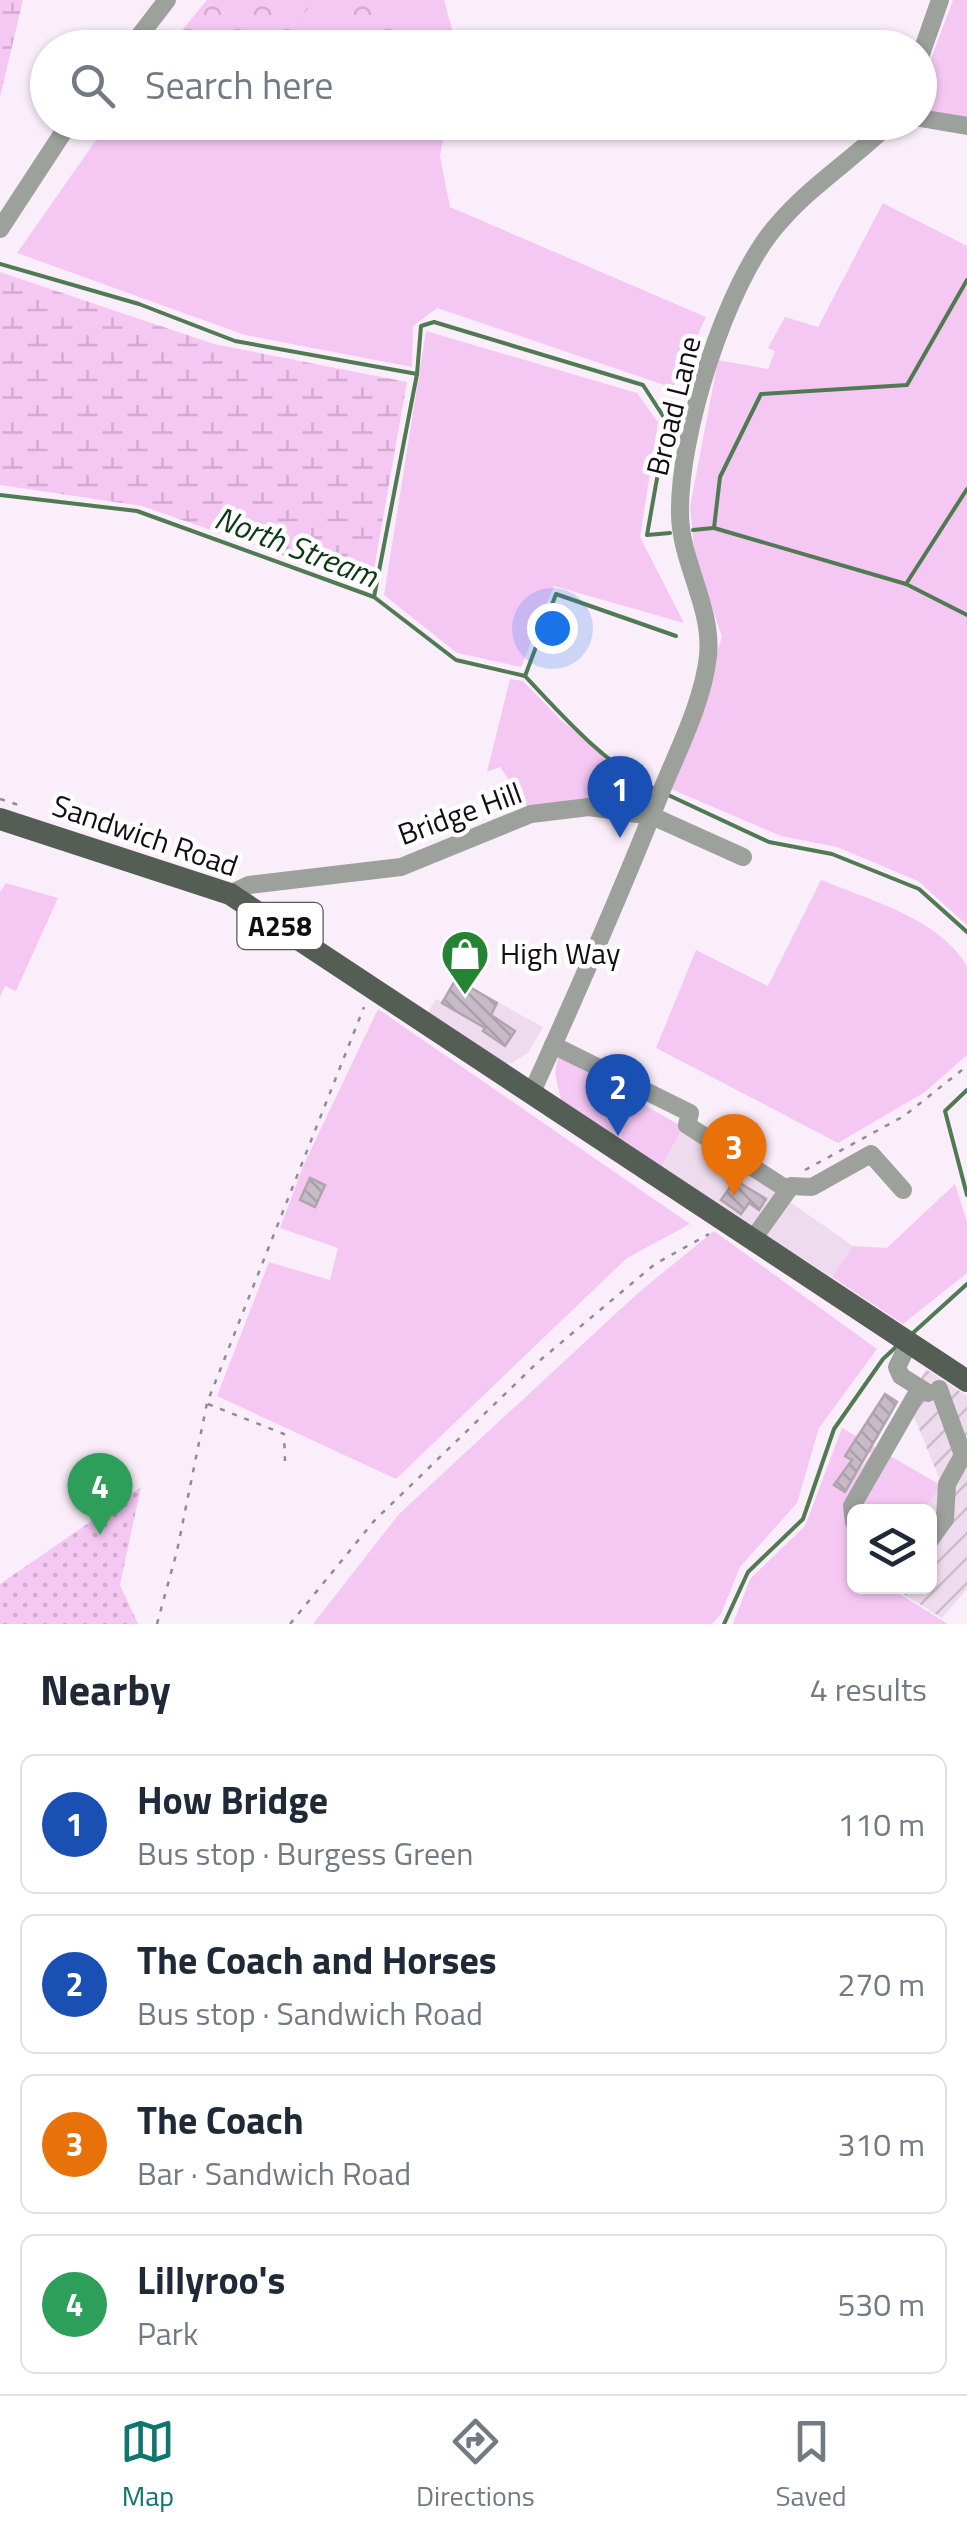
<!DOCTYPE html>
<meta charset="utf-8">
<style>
body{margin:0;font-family:"Titillium Web",sans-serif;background:#f6f6f7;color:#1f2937}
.controls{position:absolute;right:30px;bottom:30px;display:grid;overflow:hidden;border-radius:15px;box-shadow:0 2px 8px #0004}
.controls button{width:90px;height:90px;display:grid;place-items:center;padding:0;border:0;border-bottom:2px solid #e0e1e3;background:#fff;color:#1f2937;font:50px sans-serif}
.you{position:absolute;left:552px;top:628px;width:35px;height:35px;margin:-25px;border:8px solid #fff;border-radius:50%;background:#1a73e8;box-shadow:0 0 0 15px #1a73e833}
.badge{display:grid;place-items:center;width:65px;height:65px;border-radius:50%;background:#0f766e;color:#fff;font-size:32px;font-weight:700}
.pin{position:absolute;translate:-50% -82px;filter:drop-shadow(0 2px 5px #0008)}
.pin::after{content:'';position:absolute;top:52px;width:35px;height:30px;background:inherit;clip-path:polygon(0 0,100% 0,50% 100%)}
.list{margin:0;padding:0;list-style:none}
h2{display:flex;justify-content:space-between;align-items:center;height:130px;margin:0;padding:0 40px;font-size:42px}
h2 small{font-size:32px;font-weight:400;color:#747a83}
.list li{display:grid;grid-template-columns:65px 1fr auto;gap:30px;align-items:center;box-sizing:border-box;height:140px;margin:0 20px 20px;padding:0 20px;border:2px solid #e0e1e3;border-radius:15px}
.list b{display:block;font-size:38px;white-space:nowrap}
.list p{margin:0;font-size:32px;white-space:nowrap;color:#747a83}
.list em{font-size:32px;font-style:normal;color:#747a83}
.icon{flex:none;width:55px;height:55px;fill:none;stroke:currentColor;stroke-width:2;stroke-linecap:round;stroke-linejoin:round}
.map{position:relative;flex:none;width:967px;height:1624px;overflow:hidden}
.search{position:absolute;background:#fff;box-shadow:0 2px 8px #0004;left:30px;right:30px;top:30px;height:110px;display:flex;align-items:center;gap:25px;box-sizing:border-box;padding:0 35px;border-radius:55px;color:#747a83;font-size:38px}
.sheet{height:770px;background:#fff}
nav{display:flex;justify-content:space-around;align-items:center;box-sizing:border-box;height:140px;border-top:2px solid #e0e1e3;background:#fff;font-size:28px;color:#747a83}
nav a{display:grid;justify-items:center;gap:5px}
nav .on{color:#0f766e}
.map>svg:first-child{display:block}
.built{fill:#eedcee}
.industrial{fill:url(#industrial-furrows)}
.green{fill:#f5c8f4;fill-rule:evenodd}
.forest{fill:url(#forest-crowns)}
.wetland{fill:url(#wetland-marsh)}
.park{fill:url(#park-dots)}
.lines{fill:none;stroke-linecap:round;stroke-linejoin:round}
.stream{stroke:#507a52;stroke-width:4}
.building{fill:url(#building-back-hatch);stroke:#b0a4af;stroke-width:2.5}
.path{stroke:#938a93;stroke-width:2.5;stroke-dasharray:5 8;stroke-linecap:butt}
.minor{stroke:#9ca19c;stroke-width:18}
.major{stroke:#555e55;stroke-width:22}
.labels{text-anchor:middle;stroke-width:9;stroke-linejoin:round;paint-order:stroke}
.shield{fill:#fff;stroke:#595659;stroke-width:2.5}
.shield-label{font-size:28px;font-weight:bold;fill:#120e12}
.street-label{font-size:30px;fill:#120e12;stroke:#fff}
.poi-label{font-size:30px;fill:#120e12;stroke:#fff;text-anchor:start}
.water-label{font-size:32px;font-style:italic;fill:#0c3913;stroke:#fff}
</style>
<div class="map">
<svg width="967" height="1624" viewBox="0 0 967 1624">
<defs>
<pattern id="industrial-furrows" width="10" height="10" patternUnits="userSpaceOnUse" patternTransform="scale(2.5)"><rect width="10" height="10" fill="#eedcee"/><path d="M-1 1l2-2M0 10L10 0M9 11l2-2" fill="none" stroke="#cbbccb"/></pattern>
<pattern id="forest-crowns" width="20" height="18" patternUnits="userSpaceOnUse" patternTransform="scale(2.5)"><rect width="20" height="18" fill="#f5c8f4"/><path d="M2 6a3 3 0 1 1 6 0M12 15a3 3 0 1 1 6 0" fill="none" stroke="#d1abd0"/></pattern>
<pattern id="wetland-marsh" width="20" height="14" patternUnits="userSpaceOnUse" patternTransform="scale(2.5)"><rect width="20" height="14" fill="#f5c8f4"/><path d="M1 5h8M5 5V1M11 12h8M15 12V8" fill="none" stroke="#d1abd0"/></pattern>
<pattern id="park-dots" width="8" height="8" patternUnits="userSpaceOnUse" patternTransform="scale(2.5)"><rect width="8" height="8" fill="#f5c8f4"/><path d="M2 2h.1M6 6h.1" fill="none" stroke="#d1abd0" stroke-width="1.8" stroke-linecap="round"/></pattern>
<pattern id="building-back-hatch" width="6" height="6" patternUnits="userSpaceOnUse" patternTransform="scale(2.5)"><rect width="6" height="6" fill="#c7bbc7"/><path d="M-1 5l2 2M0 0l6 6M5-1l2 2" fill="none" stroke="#aaa0aa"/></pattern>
</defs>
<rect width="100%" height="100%" fill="#fbeefb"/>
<!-- built -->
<g class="built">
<path d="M 456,979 L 543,1027 L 528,1053 L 512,1063 L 493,1064 L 424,1018 L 436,999 L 443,1002 Z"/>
<path d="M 683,1127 L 853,1246 L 832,1277 L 660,1170 Z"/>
</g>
<!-- industrial -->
<path class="industrial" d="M 926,1369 L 967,1396 L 967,1589 L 942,1618 L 892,1587 L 930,1586 L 930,1512 L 922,1511 L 942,1485 L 908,1402 Z"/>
<!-- green -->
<g class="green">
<path d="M 386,0 L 444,0 L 457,47 L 274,48 L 313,2 Z"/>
<path d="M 953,0 L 967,0 L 967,119 L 929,113 L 920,88 Z"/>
<path d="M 175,122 L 208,127 L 212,122 L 446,123 L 440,156 L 450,207 L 706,317 L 673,388 L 437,308 L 413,326 L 412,367 L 245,335 L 17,253 L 108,123 Z"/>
<path d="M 883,203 L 967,246 L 967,925 L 918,881 L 837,847 L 781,836 L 671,789 L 722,637 L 695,556 L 690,507 L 718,360 L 768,369 L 775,351 L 768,348 L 785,317 L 818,327 Z"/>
<path d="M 426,331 L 637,393 L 658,422 L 640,537 L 684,623 L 554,586 L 521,667 L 457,653 L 384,595 Z"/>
<path d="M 510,679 L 523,681 L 561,720 L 646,790 L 637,803 L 594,797 L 529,810 L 500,767 L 487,772 Z"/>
<path d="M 821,880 C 869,900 939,918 967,966 L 967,1055 L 925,1092 L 838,1143 L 656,1048 L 696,950 L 768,986 Z"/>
<path d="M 6,883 L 58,898 L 16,991 L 5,986 L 0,997 L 0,892 Z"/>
<path d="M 378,1009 L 690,1224 L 627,1258 L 396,1479 L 217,1396 L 269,1262 L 330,1280 L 338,1248 L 280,1228 L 304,1164 Z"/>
<path d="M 558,1056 L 683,1127 L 660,1170 L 561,1100 L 555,1073 Z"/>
<path d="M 955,1184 L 967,1222 L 967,1273 L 903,1324 L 832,1277 L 853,1246 L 887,1248 Z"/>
<path d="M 714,1231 L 877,1349 L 819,1428 L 797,1503 L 740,1567 L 721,1614 L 712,1624 L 313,1624 L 399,1514 L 638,1293 Z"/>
<path d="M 842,1428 L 942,1486 L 922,1511 L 854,1512 L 854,1586 L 888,1587 L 948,1624 L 733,1624 L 750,1579 L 805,1526 ZM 854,1443 L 871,1454 L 844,1492 L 835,1484 L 852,1460 L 845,1455 Z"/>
</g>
<!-- forest -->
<path class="forest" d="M 207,0 L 386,0 L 395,34 L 314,2 L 274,47 L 168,47 Z"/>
<!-- wetland -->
<g class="wetland">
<path d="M 0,0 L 23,0 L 0,97 Z"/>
<path d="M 0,272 L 214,344 L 407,382 L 371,586 L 142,506 L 0,485 Z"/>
</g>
<!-- park -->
<path class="park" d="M 141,1487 L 120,1585 L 138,1624 L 0,1624 L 0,1584 Z"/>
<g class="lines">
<!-- stream -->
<g class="stream">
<path d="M 0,264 L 139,304 L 235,341 L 417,374 L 374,597"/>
<path d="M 967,280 L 907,385 L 761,394 L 720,477 L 714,528 L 906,584 L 967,615"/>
<path d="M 417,374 L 421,326 L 434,322 L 643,385 L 667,422 L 647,535 L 670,533"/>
<path d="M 0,495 L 137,511 L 374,597 L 456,660 L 525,676"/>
<path d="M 693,530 L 713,528"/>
<path d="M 906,584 L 967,489"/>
<path d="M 525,676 C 563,717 607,766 657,790"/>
<path d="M 525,676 L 556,594 L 676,636"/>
<path d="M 666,794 L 769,842 L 832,854 L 919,889 L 967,932"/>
<path d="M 967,1090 L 945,1111 L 967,1195"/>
<path d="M 914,1332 L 967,1284"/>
<path d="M 724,1624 L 748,1572 L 803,1519 L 834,1429 L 883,1359 L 896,1347"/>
</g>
</g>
<!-- building -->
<g class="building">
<path d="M 456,979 L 497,1003 L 491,1015 L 515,1031 L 505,1046 L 483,1031 L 485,1028 L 442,1003 Z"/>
<path d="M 310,1178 L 325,1185 L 315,1207 L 300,1200 Z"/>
<path d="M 735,1180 L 766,1199 L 759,1210 L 749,1203 L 741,1214 L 721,1200 Z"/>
<path d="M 885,1394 L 897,1402 L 845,1492 L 834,1485 L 852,1460 L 845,1456 Z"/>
</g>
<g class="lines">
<!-- path -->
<g class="path">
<path d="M 0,799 L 22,806"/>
<path d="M 805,1170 L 904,1116 L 967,1066"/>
<path d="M 208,1404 L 284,1434 L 285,1461"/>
<path d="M 157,1624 L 177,1551 L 207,1403 L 364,1007"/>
<path d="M 290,1624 L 374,1521 L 538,1362 L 655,1264 L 709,1234"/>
</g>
<!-- minor -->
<g class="minor">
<path d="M 130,48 L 167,0"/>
<path d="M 920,57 L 940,0"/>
<path d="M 920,118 L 967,126"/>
<path d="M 0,229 L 70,122"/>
<path d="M 230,894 L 249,885 L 401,867 L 531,814 L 589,807 L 652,816 L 743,857"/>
<path d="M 553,1045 L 690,1113 L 687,1125 L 788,1190"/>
<path d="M 532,1092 C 577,993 621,893 661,792 C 678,750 703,702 708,656 C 713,608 681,563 680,515 C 678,437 726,282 778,224 C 811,185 855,158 891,122"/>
<path d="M 753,1239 L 791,1186 L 812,1187 L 871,1154 L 903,1190"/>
<path d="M 909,1343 L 897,1367 L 901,1376 L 928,1393"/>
<path d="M 854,1522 L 852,1506 L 920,1388"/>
<path d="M 930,1540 L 945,1519 L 947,1484 L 963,1455 L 939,1389"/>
</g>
<!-- major -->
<path class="major" d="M 0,819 L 230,894 L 967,1381"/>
</g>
<!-- icons -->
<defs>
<g id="shop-pin" transform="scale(2.5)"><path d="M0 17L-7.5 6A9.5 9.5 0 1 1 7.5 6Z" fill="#258334" stroke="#fff"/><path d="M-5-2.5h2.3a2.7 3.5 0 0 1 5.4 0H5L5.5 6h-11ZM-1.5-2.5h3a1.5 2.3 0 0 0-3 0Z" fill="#fff"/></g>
</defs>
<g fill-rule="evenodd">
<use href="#shop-pin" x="465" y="954"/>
</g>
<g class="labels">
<!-- shield labels -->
<rect class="shield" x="237.5" y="903" width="85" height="46" rx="8"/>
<g class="shield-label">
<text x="280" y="936">A258</text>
</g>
<!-- street labels -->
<g class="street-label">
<text transform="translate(674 406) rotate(-76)" y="10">Broad Lane</text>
<text transform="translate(460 814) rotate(-20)" y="10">Bridge Hill</text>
<text transform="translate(145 836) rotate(19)" y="10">Sandwich Road</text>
</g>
<!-- poi labels -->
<g class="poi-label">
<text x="500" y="964">High Way</text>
</g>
<!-- water labels -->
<g class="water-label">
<text transform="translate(296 547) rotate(21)" y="11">North Stream</text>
</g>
</g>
</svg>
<div class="controls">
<button><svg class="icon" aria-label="layers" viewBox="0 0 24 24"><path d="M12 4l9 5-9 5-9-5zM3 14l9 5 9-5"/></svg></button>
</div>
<div class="you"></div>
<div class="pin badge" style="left:620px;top:838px;background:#1a4fb4">1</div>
<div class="pin badge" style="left:618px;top:1136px;background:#1a4fb4">2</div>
<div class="pin badge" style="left:734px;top:1196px;background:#e8710a">3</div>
<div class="pin badge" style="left:100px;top:1535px;background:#2e9e5b">4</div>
<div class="search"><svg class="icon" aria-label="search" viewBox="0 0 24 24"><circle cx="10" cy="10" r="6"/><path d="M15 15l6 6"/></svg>Search here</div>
</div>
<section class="sheet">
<h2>Nearby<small>4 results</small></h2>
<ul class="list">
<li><span class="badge" style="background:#1a4fb4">1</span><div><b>How Bridge</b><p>Bus stop · Burgess Green</p></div><em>110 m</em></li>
<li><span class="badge" style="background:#1a4fb4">2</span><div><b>The Coach and Horses</b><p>Bus stop · Sandwich Road</p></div><em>270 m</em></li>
<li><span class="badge" style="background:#e8710a">3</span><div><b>The Coach</b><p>Bar · Sandwich Road</p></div><em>310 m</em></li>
<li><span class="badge" style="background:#2e9e5b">4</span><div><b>Lillyroo's</b><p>Park</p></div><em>530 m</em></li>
</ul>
</section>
<nav>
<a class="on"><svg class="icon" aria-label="map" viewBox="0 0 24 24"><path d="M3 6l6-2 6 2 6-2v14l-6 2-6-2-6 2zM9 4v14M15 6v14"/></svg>Map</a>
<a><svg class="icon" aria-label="directions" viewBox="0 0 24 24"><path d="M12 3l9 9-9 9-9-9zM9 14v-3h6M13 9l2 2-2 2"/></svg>Directions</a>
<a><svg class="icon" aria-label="saved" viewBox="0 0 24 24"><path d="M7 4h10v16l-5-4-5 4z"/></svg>Saved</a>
</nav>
